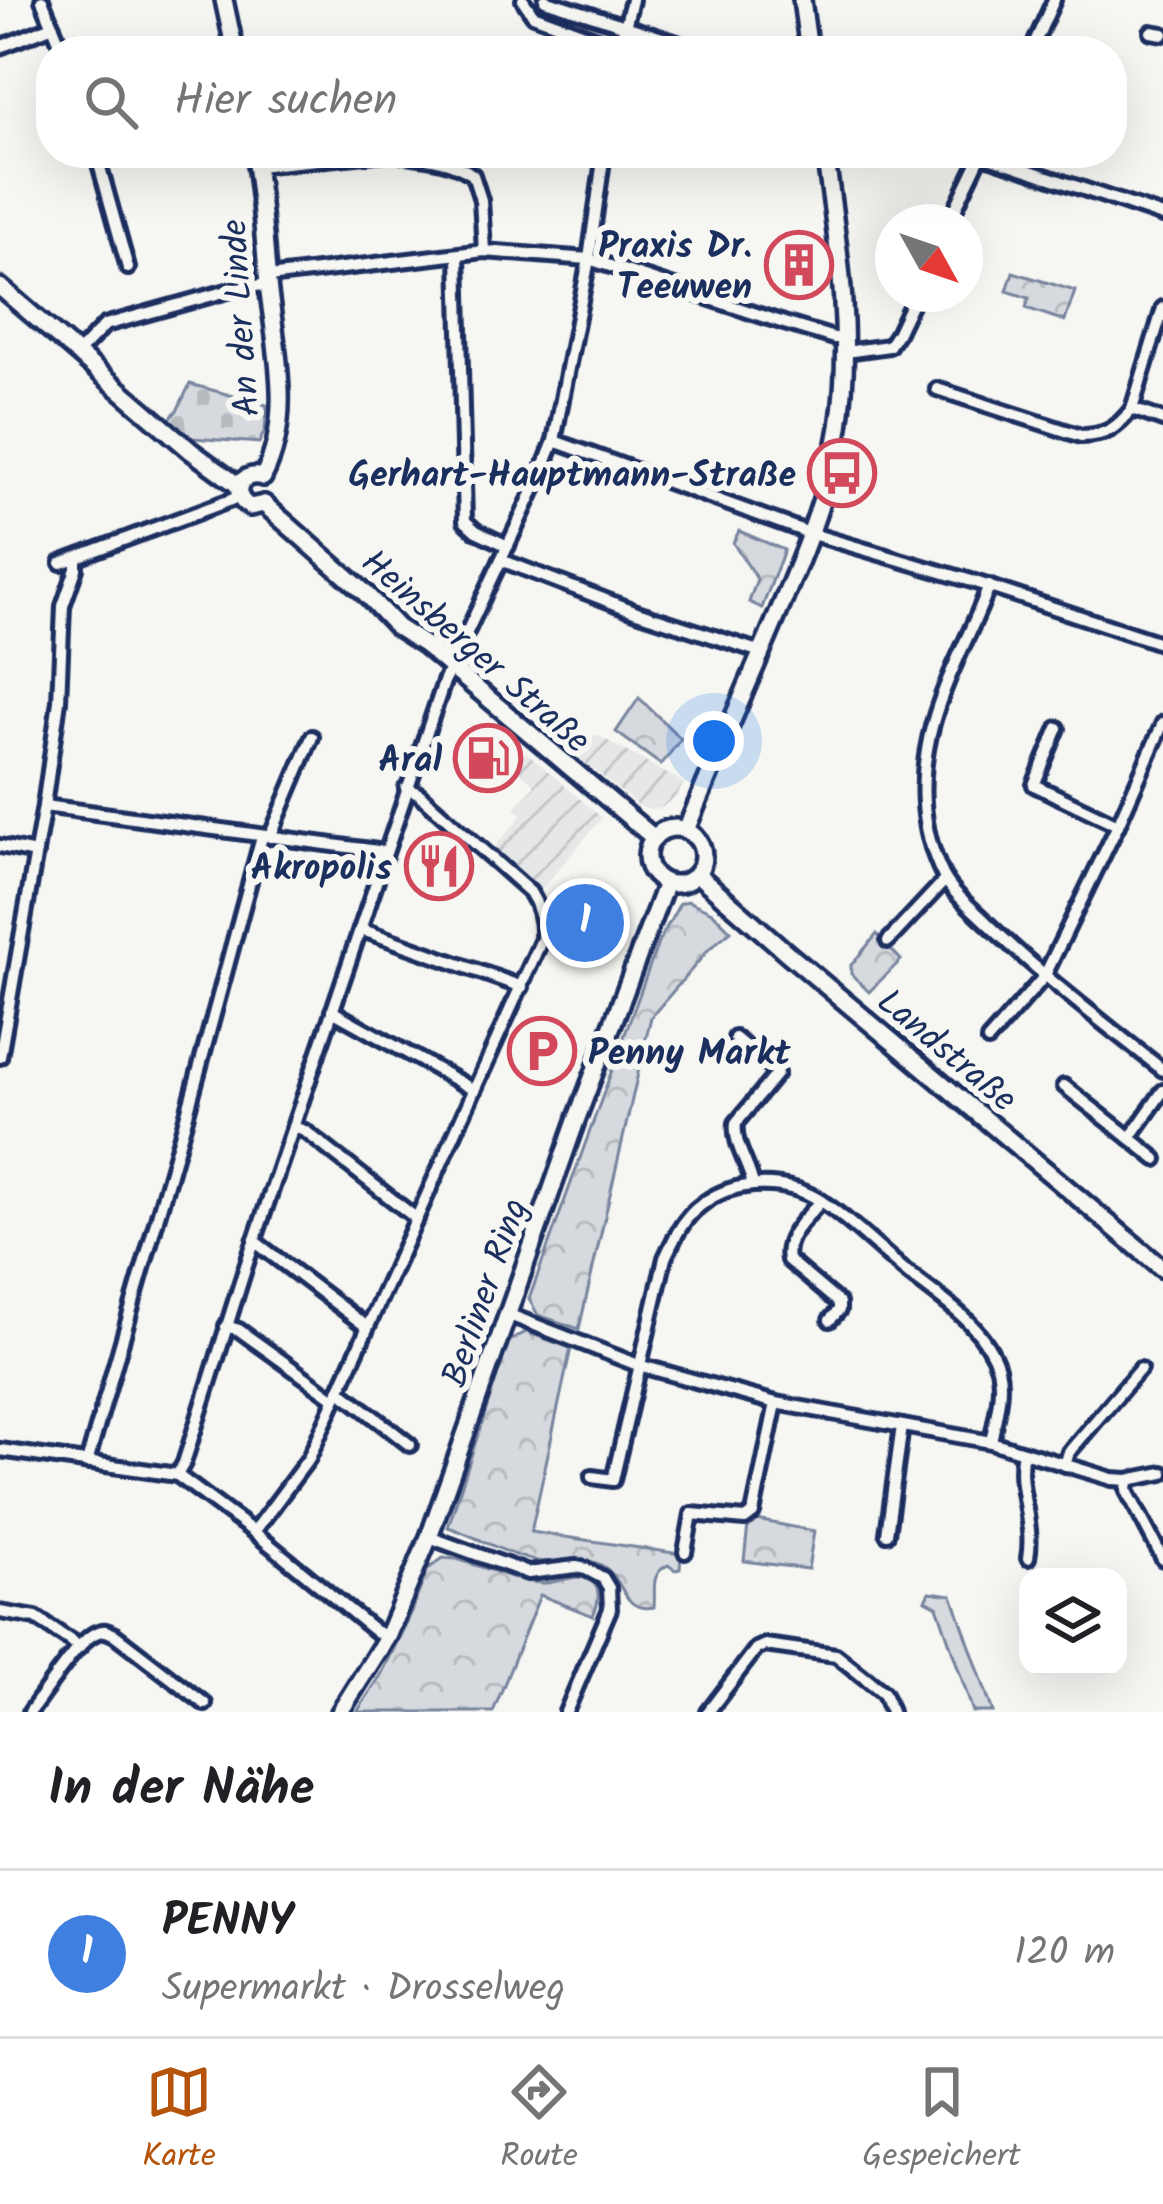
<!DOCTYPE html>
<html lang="de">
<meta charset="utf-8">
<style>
body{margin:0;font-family:Kalam,sans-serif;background:#f2f2f2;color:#202124}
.controls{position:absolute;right:36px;bottom:36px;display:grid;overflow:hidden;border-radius:24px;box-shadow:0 12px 48px #0002}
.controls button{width:108px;height:108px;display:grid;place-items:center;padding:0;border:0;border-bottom:3px solid #e0e0e0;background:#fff;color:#202124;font:60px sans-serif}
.compass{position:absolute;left:875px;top:204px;width:108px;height:108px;border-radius:50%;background:#fff;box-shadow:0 12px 48px #0002;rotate:130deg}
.you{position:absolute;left:714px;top:741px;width:42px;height:42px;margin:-30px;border:9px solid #fff;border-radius:50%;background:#1a73e8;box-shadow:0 0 0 18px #1a73e833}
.badge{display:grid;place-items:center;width:78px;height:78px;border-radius:50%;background:#b45309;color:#fff;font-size:39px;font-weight:700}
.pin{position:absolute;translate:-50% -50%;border:6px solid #fff;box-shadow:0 3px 12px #0006}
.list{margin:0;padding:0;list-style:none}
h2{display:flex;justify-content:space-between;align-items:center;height:156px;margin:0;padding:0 48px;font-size:51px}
h2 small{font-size:39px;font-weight:400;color:#757577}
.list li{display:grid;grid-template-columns:78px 1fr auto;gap:36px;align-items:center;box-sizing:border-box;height:168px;padding:0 48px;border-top:3px solid #e0e0e0}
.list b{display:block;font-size:45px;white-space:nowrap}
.list p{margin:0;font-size:39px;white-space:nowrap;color:#757577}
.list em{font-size:39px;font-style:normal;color:#757577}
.icon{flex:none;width:66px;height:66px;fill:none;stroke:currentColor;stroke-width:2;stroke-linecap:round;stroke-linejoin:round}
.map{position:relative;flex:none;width:1163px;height:1712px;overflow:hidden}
.search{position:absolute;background:#fff;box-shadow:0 12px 48px #0002;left:36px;right:36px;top:36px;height:132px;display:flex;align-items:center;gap:30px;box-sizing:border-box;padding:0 42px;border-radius:48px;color:#757577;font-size:45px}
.sheet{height:324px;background:#fff}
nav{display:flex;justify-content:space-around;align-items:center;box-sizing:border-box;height:168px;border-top:3px solid #e0e0e0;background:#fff;font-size:33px;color:#757577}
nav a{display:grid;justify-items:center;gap:6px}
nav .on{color:#b45309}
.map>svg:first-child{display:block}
.industrial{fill:url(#industrial-furrows)}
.grass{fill:#d6d9dd;stroke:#78849e;stroke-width:3}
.forest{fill:url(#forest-crowns);stroke:#78849e;stroke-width:3}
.cemetery{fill:url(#cemetery-stones);stroke:#78849e;stroke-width:3}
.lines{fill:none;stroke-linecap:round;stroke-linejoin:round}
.street-casing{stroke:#1b2f5e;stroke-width:20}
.secondary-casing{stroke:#1b2f5e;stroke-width:24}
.street{stroke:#f6f6f2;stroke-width:10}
.secondary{stroke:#f6f6f2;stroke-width:15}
.labels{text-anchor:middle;stroke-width:12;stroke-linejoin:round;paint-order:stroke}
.poi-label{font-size:36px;font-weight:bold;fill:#1b2f5e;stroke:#f6f6f2;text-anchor:end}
.street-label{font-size:36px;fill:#1b2f5e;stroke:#f6f6f2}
</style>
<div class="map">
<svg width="1163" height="1712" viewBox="0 0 1163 1712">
<defs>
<pattern id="industrial-furrows" width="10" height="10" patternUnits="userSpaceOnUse" patternTransform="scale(3)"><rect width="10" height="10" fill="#e6e7e7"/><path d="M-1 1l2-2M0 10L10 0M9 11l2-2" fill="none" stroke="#c5c6c9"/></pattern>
<pattern id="forest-crowns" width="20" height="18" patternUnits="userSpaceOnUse" patternTransform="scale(3)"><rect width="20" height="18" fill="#d6d9dd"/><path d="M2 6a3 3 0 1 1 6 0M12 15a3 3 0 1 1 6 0" fill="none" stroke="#b7bbc0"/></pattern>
<pattern id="cemetery-stones" width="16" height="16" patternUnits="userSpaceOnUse" patternTransform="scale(3)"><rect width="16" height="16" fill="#d6d9dd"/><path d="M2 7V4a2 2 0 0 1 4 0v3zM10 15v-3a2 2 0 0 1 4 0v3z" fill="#b7bbc0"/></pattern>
</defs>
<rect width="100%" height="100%" fill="#f6f6f2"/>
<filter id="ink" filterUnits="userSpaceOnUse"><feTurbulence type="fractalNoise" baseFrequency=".00833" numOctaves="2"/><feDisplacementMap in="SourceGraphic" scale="24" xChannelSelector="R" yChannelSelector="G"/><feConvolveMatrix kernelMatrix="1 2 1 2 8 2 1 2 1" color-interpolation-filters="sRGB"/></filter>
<g filter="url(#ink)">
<!-- industrial -->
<g class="industrial">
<path d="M 595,734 L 684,783 L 677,795 L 661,808 L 650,810 L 639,806 L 578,757 Z"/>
<path d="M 526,752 L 602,818 L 541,890 L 493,849 L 522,815 L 515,808 L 535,785 L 514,766 Z"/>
</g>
<!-- grass -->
<path class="grass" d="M 930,1592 L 952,1595 L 993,1712 L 973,1712 L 937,1606 L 926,1600 Z"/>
<!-- forest -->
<g class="forest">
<path d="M 1013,272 L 1075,291 L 1065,321 L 1026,308 L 1029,298 L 1007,291 Z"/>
<path d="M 739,531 L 784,550 L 762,608 L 749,602 L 757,579 L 733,543 Z"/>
<path d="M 639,698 L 681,739 L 661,765 L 616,732 Z"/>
<path d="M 688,901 L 712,912 L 731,931 L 710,948 L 651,1017 L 579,1329 L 538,1315 L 529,1299 L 658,943 L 680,903 Z"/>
<path d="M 877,934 L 901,960 L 869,992 L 851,974 L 851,965 Z"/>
<path d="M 526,1332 L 571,1348 L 531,1532 L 681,1554 L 680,1569 L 675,1570 L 668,1565 C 649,1575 656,1588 654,1607 C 620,1613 627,1579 601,1565 C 581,1555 557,1564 536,1561 C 511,1557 474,1535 448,1527 L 508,1342 Z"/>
<path d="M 757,1520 L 814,1531 L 808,1569 L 744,1561 L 748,1525 Z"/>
<path d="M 443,1558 L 457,1559 C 480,1566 520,1582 542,1583 C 556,1584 578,1572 590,1580 C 603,1589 598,1604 593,1616 L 540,1595 L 493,1712 L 357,1712 L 381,1675 L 407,1622 L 428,1569 Z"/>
</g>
<!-- cemetery -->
<path class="cemetery" d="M 190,384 L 267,405 L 265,430 L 259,443 L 192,438 L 169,420 L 178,409 Z"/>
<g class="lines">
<!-- street casing -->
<g class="street-casing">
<g id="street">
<path d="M 42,0 L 63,51"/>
<path d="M 523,0 L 533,15 L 619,47"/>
<path d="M 545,0 L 702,51"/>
<path d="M 1151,32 L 1163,34"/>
<path d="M 0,47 L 53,26"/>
<path d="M 619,49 L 632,0"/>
<path d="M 1031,51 L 1054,0"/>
<path d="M 96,153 L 128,268"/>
<path d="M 390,153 C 419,157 449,158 473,175 L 481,200 L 484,251"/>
<path d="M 977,153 L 1163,216"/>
<path d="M 98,161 L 124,153"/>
<path d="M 257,166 L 386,153"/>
<path d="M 949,222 L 982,153"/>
<path d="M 458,256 L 465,521 L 476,531 L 508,546"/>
<path d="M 268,277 L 484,251 L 589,259 L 784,323 L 834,338 L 845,338"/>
<path d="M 1163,308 L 1132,409 L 1163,420"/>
<path d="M 845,352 L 889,346 L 897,334 L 916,294"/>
<path d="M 77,354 L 105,325 L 231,290 L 268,284"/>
<path d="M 937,389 L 1081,436 C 1106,436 1117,428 1132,409"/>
<path d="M 554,441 L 812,534 L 975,582 L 1163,644"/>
<path d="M 501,560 L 637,612 L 761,652"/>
<path d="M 61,563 L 239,497"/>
<path d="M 989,586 C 972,632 946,676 933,723 C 919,773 919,827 943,875 C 952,893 972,908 986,922 C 1042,976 1102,1022 1163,1070"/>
<path d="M 1058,728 L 1034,785 L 1118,825"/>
<path d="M 44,806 L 385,852"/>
<path d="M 270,837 L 312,737"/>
<path d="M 0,846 L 36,853"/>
<path d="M 360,929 L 522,987"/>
<path d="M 888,941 L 945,880"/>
<path d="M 332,1011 L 474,1090"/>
<path d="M 735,1038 L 777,1073 L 736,1123 C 733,1144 749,1164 753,1185"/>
<path d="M 988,1040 L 1044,977 L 1118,825 L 1163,723"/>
<path d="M 0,1057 L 44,806 L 59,701 L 63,606 L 76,569 L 76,559"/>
<path d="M 1064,1086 L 1130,1138"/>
<path d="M 293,1127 L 305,1131 L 417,1219"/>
<path d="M 1156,1159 L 1130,1138 L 1163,1091"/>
<path d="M 821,1201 C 807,1218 783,1236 788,1260 L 839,1303 L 839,1310 L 830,1320"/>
<path d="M 254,1241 L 367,1327"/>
<path d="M 507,1314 L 638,1365 L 776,1403 L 991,1442 L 1112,1479 L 1128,1480 L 1163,1473"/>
<path d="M 226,1326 L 239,1330 L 335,1399"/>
<path d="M 339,1390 L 410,1445"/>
<path d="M 0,1450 L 177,1475 L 254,1532 L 375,1631 L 387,1637"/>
<path d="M 1023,1452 C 1015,1487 1035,1521 1028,1558"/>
<path d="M 87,1463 L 184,1125 L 262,837"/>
<path d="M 1065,1465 L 1069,1452 L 1140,1369"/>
<path d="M 177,1475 L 184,1463 L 246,1266 L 445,679 L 538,481 L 554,441 L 589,259 L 604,153"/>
<path d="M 592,1477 L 613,1480 L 665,1258 C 674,1239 683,1218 701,1205 C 735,1178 789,1179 824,1203 C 852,1222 876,1247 903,1269 C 936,1296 985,1324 998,1368 C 1004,1391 995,1420 991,1442"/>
<path d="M 1128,1480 L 1127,1491 L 1163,1559"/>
<path d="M 254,1532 L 309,1458 L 542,939 C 543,922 540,907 530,892 L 418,793 L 406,788"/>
<path d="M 887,1534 L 902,1426"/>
<path d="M 429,1537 L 528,1573 L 576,1567 L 586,1569 L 603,1578 L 609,1588 L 610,1609 L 566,1712"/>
<path d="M 685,1552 L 692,1514 L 745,1519 L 753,1513 L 776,1403"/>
<path d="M 0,1612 L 36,1618 L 80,1647"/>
<path d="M 30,1712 C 43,1695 79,1639 96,1633 C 105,1629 106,1631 115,1635 L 205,1704"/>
<path d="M 708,1712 L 756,1649 L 765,1645 L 836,1655 L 884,1693 L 891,1712"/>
</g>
</g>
<!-- secondary casing -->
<g class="secondary-casing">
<g id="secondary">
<path d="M 224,0 L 235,51"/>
<path d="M 802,0 L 809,51"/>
<path d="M 254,153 C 262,196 264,240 268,284 C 275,347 294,417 263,477"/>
<path d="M 0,287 L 191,451 L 239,486"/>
<path d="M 263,477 C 240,470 229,495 250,507 L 264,504"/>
<path d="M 264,504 L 363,591 L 397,627 L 425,645 L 654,838"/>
<circle cx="675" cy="856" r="28"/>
<path d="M 686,830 C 712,768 738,706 765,644 C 795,573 827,504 839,427 C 853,336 838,244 825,153"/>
<path d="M 697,874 L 787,953 L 1163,1269"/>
<path d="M 340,1712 L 387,1637 L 429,1537 L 577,1118 L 666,883"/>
</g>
</g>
<!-- street -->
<use href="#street" class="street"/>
<!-- secondary -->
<use href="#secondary" class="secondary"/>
</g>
</g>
<!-- icons -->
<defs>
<g id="building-ring" transform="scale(3.45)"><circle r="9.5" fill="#f6f6f2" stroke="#d1495b" stroke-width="1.5"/><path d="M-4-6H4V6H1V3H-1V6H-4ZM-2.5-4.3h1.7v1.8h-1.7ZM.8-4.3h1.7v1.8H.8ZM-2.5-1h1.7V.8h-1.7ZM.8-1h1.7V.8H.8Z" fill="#d1495b"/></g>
<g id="bus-ring" transform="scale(3.45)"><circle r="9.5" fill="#f6f6f2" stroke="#d1495b" stroke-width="1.5"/><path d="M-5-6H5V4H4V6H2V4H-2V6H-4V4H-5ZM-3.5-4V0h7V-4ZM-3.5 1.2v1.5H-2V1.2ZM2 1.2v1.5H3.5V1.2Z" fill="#d1495b"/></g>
<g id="fuel-ring" transform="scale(3.45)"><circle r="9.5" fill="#f6f6f2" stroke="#d1495b" stroke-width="1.5"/><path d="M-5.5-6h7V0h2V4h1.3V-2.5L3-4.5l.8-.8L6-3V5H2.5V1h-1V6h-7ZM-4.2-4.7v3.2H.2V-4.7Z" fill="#d1495b"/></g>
<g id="restaurant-ring" transform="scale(3.45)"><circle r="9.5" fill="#f6f6f2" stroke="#d1495b" stroke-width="1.5"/><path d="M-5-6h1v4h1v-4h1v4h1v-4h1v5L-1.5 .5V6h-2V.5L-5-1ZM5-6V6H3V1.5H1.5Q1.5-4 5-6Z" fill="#d1495b"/></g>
<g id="parking-ring" transform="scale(3.45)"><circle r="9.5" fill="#f6f6f2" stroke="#d1495b" stroke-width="1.5"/><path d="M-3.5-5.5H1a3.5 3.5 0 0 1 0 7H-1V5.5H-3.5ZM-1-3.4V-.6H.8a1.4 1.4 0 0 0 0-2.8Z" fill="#d1495b"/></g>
</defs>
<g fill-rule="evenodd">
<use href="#building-ring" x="799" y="265"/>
<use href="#bus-ring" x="842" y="473"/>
<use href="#fuel-ring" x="488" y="758"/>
<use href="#restaurant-ring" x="439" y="866"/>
<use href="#parking-ring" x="542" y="1051"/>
</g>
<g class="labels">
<!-- poi labels -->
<g class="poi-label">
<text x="752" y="257">Praxis Dr.<tspan x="752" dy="41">Teeuwen</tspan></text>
<text x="796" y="486">Gerhart-Hauptmann-Straße</text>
<text x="442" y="771">Aral</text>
<text x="392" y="879">Akropolis</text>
<text x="588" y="1064" text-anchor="start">Penny Markt</text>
</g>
<!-- street labels -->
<g class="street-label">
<text transform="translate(239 318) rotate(-94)" y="13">An der Linde</text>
<text transform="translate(477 650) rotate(41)" y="13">Heinsberger Straße</text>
<text transform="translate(948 1049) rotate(40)" y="13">Landstraße</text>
<text transform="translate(483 1292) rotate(-71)" y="13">Berliner Ring</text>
</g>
</g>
</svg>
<div class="controls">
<button><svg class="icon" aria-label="layers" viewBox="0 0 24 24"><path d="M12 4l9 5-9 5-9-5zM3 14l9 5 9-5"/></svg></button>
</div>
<svg class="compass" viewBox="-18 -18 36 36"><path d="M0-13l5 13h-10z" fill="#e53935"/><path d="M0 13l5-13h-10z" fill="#757577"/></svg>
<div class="you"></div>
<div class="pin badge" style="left:585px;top:923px;background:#3f7fe0">1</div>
<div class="search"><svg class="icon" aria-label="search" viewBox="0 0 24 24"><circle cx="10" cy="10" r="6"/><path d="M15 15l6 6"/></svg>Hier suchen</div>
</div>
<section class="sheet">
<h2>In der Nähe<small></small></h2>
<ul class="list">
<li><span class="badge" style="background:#3f7fe0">1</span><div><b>PENNY</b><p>Supermarkt · Drosselweg</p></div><em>120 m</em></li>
</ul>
</section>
<nav>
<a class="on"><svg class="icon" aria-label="map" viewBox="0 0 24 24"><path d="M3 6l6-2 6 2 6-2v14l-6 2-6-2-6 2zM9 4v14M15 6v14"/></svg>Karte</a>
<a><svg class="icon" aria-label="directions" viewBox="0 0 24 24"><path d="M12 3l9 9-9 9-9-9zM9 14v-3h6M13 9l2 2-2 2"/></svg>Route</a>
<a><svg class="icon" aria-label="saved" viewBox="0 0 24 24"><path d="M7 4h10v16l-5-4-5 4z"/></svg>Gespeichert</a>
</nav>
